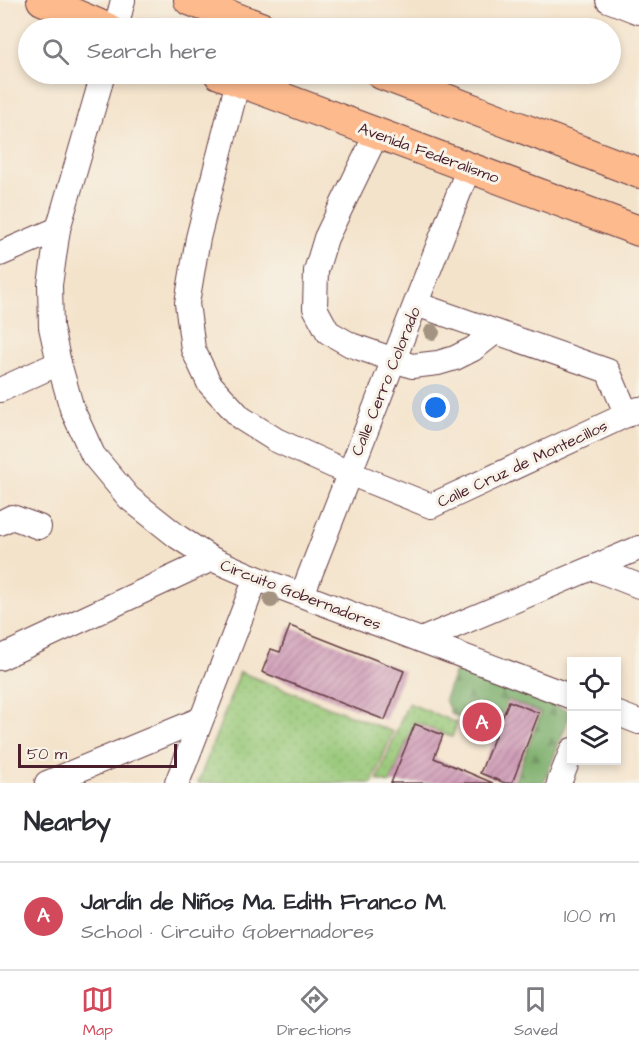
<!DOCTYPE html>
<meta charset="utf-8">
<style>
body{margin:0;font-family:"Architects Daughter",sans-serif;background:#f2f2f3;color:#2b2b33}
.controls{position:absolute;right:18px;bottom:18px;display:grid;overflow:hidden;border-radius:0px;box-shadow:0 3px 9px #0003}
.controls button{width:54px;height:54px;display:grid;place-items:center;padding:0;border:0;border-bottom:2px solid #e1e1e2;background:#fff;color:#2b2b33;font:30px sans-serif}
.scale{position:absolute;left:18px;bottom:15px;width:159px;box-sizing:border-box;padding-left:6px;border:3px solid #4a1f2b;border-top:0;font-size:16px;line-height:21px;white-space:nowrap;color:#4a1f2b;-webkit-text-stroke:4px #f7f3e8;paint-order:stroke}
.you{position:absolute;left:436px;top:408px;width:21px;height:21px;margin:-15px;border:4px solid #fff;border-radius:50%;background:#1a73e8;box-shadow:0 0 0 9px #1a73e833}
.badge{display:grid;place-items:center;width:39px;height:39px;border-radius:50%;background:#d1495b;color:#fff;font-size:20px;font-weight:700}
.pin{position:absolute;translate:-50% -50%;border:3px solid #fff;box-shadow:0 2px 6px #0006}
.list{margin:0;padding:0;list-style:none}
h2{display:flex;justify-content:space-between;align-items:center;height:78px;margin:0;padding:0 24px;font-size:26px}
h2 small{font-size:20px;font-weight:400;color:#7c7c81}
.list li{display:grid;grid-template-columns:39px 1fr auto;gap:18px;align-items:center;box-sizing:border-box;height:108px;padding:0 24px;border-top:2px solid #e1e1e2}
.list b{display:block;font-size:22px;white-space:nowrap}
.list p{margin:0;font-size:20px;white-space:nowrap;color:#7c7c81}
.list em{font-size:20px;font-style:normal;color:#7c7c81}
.icon{flex:none;width:33px;height:33px;fill:none;stroke:currentColor;stroke-width:2;stroke-linecap:round;stroke-linejoin:round}
.map{position:relative;flex:none;width:639px;height:783px;overflow:hidden}
.search{position:absolute;background:#fff;box-shadow:0 3px 9px #0003;left:18px;right:18px;top:18px;height:66px;display:flex;align-items:center;gap:15px;box-sizing:border-box;padding:0 21px;border-radius:33px;color:#7c7c81;font-size:22px}
.sheet{height:186px;background:#fff}
nav{display:flex;justify-content:space-around;align-items:center;box-sizing:border-box;height:84px;border-top:2px solid #e1e1e2;background:#fff;font-size:16px;color:#7c7c81}
nav a{display:grid;justify-items:center;gap:3px}
nav .on{color:#d1495b}
.map>svg:first-child{display:block}
.forest{fill:url(#forest-firs);stroke:#61664a;stroke-width:1.5}
.garden{fill:url(#garden-dots);stroke:#707351;stroke-width:1.5}
.building{fill:url(#building-hatch)}
.lines{fill:none;stroke-linecap:round;stroke-linejoin:round}
.minor-casing{stroke:#643c43;stroke-width:26}
.major-casing{stroke:#643c43;stroke-width:32}
.minor{stroke:#fff;stroke-width:24}
.major{stroke:#fcba8d;stroke-width:30}
.tree{fill:#a39380}
.labels{text-anchor:middle;stroke-width:6;stroke-linejoin:round;paint-order:stroke}
.street-label{font-size:16px;fill:#4a1f2b;stroke:#f7f3e8}
</style>
<div class="map">
<svg width="639" height="783" viewBox="0 0 639 783">
<defs>
<pattern id="forest-firs" width="22" height="20" patternUnits="userSpaceOnUse" patternTransform="scale(1.5)"><rect width="22" height="20" fill="#78ac68"/><path d="M5 1l3.5 6h-7zM16 11l3.5 6h-7z" fill="#648b56"/></pattern>
<pattern id="garden-dots" width="8" height="8" patternUnits="userSpaceOnUse" patternTransform="scale(1.5)"><rect width="8" height="8" fill="#96c777"/><path d="M2 2h.1M6 6h.1" fill="none" stroke="#83aa67" stroke-width="1.8" stroke-linecap="round"/></pattern>
<pattern id="building-hatch" width="6" height="6" patternUnits="userSpaceOnUse" patternTransform="scale(1.5)"><rect width="6" height="6" fill="#cc96b4"/><path d="M-1 1l2-2M0 6l6-6M5 7l2-2" fill="none" stroke="#a87a93"/></pattern>
</defs>
<rect width="100%" height="100%" fill="#f7f3e8"/>
<filter id="ink" filterUnits="userSpaceOnUse"><feTurbulence type="fractalNoise" baseFrequency=".0167" numOctaves="2"/><feDisplacementMap in="SourceGraphic" scale="12" xChannelSelector="R" yChannelSelector="G"/><feConvolveMatrix kernelMatrix="1 2 1 2 8 2 1 2 1" color-interpolation-filters="sRGB"/></filter>
<filter id="wash" filterUnits="userSpaceOnUse"><feTurbulence type="fractalNoise" baseFrequency=".008" numOctaves="4" result="noise"/><feDisplacementMap in="SourceGraphic" scale="24" xChannelSelector="R" yChannelSelector="G"/><feGaussianBlur stdDeviation="1.35" result="paint"/><feColorMatrix in="noise" values="0 0 0 0 0 0 0 0 0 0 0 0 0 0 0 0 0 1.4 0 .05"/><feComposite in="paint" operator="in"/></filter>
<g filter="url(#wash)">
<rect width="100%" height="100%" fill="#f4e3cb"/>
<!-- forest -->
<path class="forest" d="M 456,669 L 571,712 L 544,783 L 514,783 L 541,713 L 508,700 L 494,732 L 451,714 L 445,699 Z"/>
<!-- garden -->
<g class="garden">
<path d="M 240,672 L 393,732 L 372,783 L 198,783 Z"/>
<path d="M 408,703 L 457,723 L 452,737 L 415,722 L 390,783 L 377,780 Z"/>
</g>
<g id="blocks">
<!-- building -->
<g class="building">
<path d="M 290,626 L 404,671 L 385,720 L 262,672 L 271,649 L 280,652 Z"/>
<path d="M 509,701 L 539,713 L 512,783 L 505,783 L 480,773 Z"/>
<path d="M 415,724 L 443,735 L 434,758 L 493,783 L 391,783 Z"/>
</g>
</g>
</g>
<g filter="url(#ink)">
<use href="#blocks" fill-opacity="0" stroke="#643c43" stroke-width="1.5"/>
<g class="lines">
<!-- minor casing -->
<g class="minor-casing">
<g id="minor">
<path d="M 608,0 L 639,12"/>
<path d="M 116,28 L 123,0"/>
<path d="M 103,74 L 58,229 L 50,285 L 51,327 L 59,363 L 72,409 L 93,455 L 129,498 L 178,537 L 212,559 L 256,578 L 572,697"/>
<path d="M 238,81 L 198,238 L 187,303 L 193,349 L 209,383 L 241,418 L 276,440 L 349,473 L 431,506 L 639,409"/>
<path d="M 377,133 L 326,238 L 316,271 L 315,308 L 328,332 L 351,345 L 412,366 L 438,363 L 455,358 L 473,349 L 495,332"/>
<path d="M 0,254 L 58,229"/>
<path d="M 416,304 L 608,371 L 627,415"/>
<path d="M 0,390 L 59,363"/>
<path d="M 0,523 L 12,517 L 39,527"/>
<path d="M 593,568 L 639,586"/>
<path d="M 302,595 L 469,167"/>
<path d="M 421,640 L 639,548"/>
<path d="M 0,658 L 212,559"/>
<path d="M 616,713 L 639,722"/>
<path d="M 47,783 L 201,719"/>
<path d="M 177,783 L 256,578"/>
<path d="M 559,783 L 572,750"/>
</g>
</g>
<!-- major casing -->
<g class="major-casing">
<g id="major">
<path d="M 42,0 L 107,28"/>
<path d="M 189,0 L 263,28"/>
<path d="M 219,74 L 639,231"/>
<path d="M 381,74 L 639,173"/>
</g>
</g>
<!-- minor -->
<use href="#minor" class="minor"/>
<!-- major -->
<use href="#major" class="major"/>
</g>
<!-- trees -->
<g class="tree">
<circle cx="432" cy="332" r="8"/>
<circle cx="271" cy="600" r="8"/>
</g>
</g>
<g class="labels">
<!-- street labels -->
<g class="street-label">
<text transform="translate(429 152) rotate(20)" y="6">Avenida Federalismo</text>
<text transform="translate(385 381) rotate(-68)" y="6">Calle Cerro Colorado</text>
<text transform="translate(522 463) rotate(-25)" y="6">Calle Cruz de Montecillos</text>
<text transform="translate(301 594) rotate(21)" y="6">Circuito Gobernadores</text>
</g>
</g>
</svg>
<div class="controls">
<button><svg class="icon" aria-label="locate" viewBox="0 0 24 24"><circle cx="12" cy="12" r="6"/><path d="M12 2v4M12 18v4M2 12h4M18 12h4"/></svg></button>
<button><svg class="icon" aria-label="layers" viewBox="0 0 24 24"><path d="M12 4l9 5-9 5-9-5zM3 14l9 5 9-5"/></svg></button>
</div>
<div class="scale">50 m</div>
<div class="you"></div>
<div class="pin badge" style="left:482px;top:722px">A</div>
<div class="search"><svg class="icon" aria-label="search" viewBox="0 0 24 24"><circle cx="10" cy="10" r="6"/><path d="M15 15l6 6"/></svg>Search here</div>
</div>
<section class="sheet">
<h2>Nearby<small></small></h2>
<ul class="list">
<li><span class="badge">A</span><div><b>Jardín de Niños Ma. Edith Franco M.</b><p>School · Circuito Gobernadores</p></div><em>100 m</em></li>
</ul>
</section>
<nav>
<a class="on"><svg class="icon" aria-label="map" viewBox="0 0 24 24"><path d="M3 6l6-2 6 2 6-2v14l-6 2-6-2-6 2zM9 4v14M15 6v14"/></svg>Map</a>
<a><svg class="icon" aria-label="directions" viewBox="0 0 24 24"><path d="M12 3l9 9-9 9-9-9zM9 14v-3h6M13 9l2 2-2 2"/></svg>Directions</a>
<a><svg class="icon" aria-label="saved" viewBox="0 0 24 24"><path d="M7 4h10v16l-5-4-5 4z"/></svg>Saved</a>
</nav>
